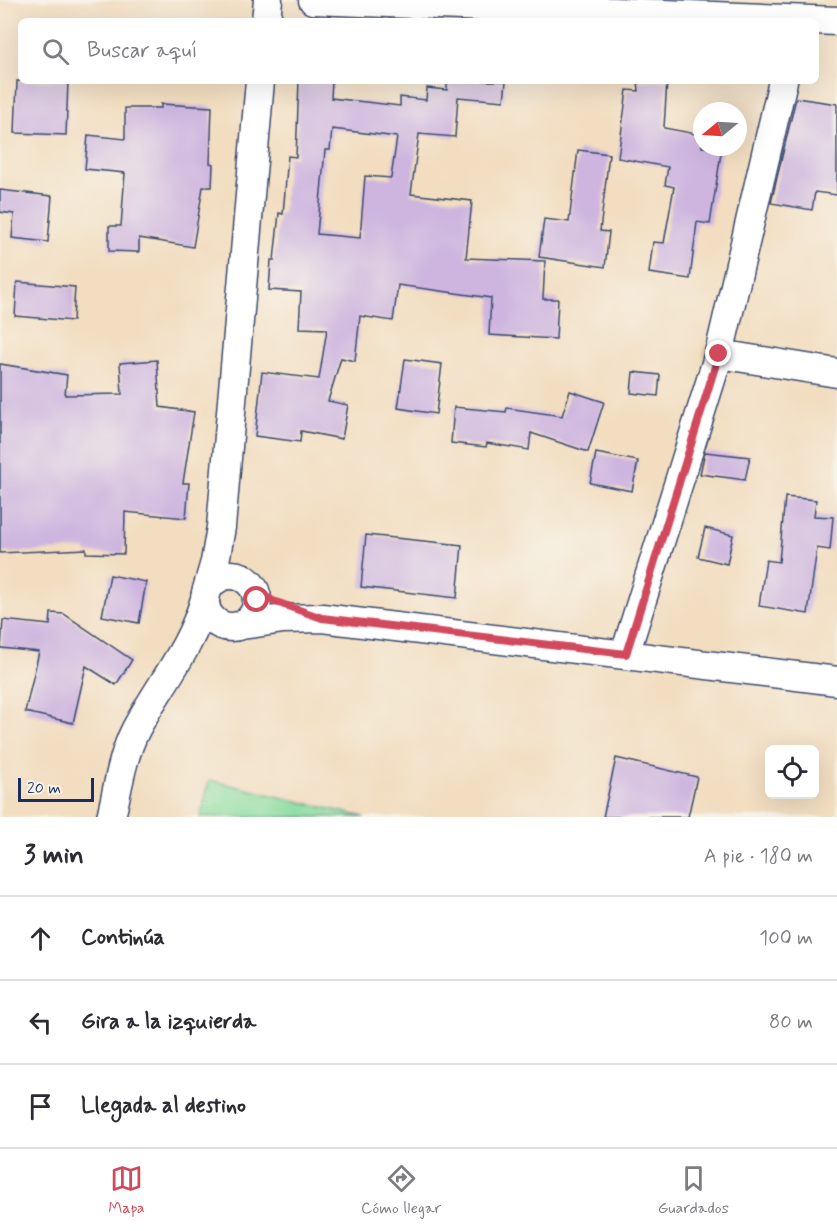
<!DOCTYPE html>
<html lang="es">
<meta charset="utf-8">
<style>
body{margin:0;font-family:Mynerve,sans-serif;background:#f7f7f7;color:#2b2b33}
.controls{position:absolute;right:18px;bottom:18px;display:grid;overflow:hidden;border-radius:9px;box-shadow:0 6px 24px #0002}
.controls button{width:54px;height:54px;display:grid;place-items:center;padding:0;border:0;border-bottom:2px solid #e1e1e2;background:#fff;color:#2b2b33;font:30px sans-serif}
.compass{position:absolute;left:693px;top:102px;width:54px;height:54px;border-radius:50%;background:#fff;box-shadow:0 6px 24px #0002;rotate:252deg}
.scale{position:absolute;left:18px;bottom:15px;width:76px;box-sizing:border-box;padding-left:6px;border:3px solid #1b2f5e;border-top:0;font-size:16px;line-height:21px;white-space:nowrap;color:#1b2f5e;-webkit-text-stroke:4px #f7f3e8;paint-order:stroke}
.stop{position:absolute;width:18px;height:18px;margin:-14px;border:4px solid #d1495b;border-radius:50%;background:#fff}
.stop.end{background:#d1495b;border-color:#fff;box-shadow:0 2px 6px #0008}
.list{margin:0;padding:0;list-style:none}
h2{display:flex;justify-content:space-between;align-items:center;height:78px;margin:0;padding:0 24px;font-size:26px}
h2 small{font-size:20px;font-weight:400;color:#7c7c81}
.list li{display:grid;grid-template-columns:39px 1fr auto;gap:18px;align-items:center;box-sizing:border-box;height:84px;padding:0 24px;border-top:2px solid #e1e1e2}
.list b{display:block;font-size:22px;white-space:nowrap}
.list em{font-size:20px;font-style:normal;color:#7c7c81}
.icon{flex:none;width:33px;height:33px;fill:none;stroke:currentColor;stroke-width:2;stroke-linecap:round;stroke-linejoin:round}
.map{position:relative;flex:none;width:837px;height:817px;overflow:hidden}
.search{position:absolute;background:#fff;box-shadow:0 6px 24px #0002;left:18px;right:18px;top:18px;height:66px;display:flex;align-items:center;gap:15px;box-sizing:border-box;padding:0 21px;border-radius:9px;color:#7c7c81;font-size:22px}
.sheet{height:330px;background:#fff}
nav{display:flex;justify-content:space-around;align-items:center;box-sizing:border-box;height:84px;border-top:2px solid #e1e1e2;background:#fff;font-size:16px;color:#7c7c81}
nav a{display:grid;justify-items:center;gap:3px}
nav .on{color:#d1495b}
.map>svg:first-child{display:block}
.green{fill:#8add9f;stroke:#52867e;stroke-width:1.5}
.building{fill:#cdb5df;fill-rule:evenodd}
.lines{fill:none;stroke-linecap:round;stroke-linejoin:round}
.minor-casing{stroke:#3b496d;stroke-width:31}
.minor{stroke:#fff;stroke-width:28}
.route{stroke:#d1495b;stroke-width:8}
</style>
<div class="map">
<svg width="837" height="817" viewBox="0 0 837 817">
<rect width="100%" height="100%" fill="#f7f3e8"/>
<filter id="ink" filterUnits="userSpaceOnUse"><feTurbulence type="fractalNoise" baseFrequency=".0167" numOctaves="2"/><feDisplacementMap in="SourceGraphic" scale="12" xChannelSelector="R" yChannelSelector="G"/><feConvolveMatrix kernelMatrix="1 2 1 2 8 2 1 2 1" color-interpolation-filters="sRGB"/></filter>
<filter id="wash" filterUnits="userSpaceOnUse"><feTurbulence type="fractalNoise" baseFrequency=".008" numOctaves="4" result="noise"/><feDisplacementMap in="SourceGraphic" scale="24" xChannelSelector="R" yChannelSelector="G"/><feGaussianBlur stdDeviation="1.35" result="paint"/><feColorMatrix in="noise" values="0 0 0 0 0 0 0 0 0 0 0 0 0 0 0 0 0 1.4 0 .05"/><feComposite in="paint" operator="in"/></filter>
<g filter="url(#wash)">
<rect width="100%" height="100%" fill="#f2ddc0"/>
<!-- green -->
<path class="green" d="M 209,780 L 364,817 L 200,817 Z"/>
<g id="blocks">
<!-- building -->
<g class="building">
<path d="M 17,81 L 68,81 L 66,135 L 15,133 Z"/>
<path d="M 299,81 L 332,81 L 331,98 L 400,106 L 400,97 L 426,100 L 427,88 L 447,90 L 447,81 L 506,81 L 504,101 L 458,97 L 455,137 L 419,134 L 411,194 L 472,201 L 466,258 L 545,261 L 543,299 L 558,299 L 556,339 L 489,335 L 491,298 L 398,285 L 393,321 L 360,316 L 355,361 L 341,358 L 328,401 L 348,405 L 342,439 L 301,431 L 300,442 L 255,436 L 262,372 L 319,379 L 327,329 L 299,328 L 301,292 L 269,290 L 271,260 L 274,260 L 279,213 L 283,214 L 288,156 L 296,157 ZM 332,129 L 397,137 L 391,178 L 365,176 L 360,238 L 317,234 L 325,150 L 330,150 Z"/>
<path d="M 638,81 L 667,81 L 664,128 L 702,135 L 702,147 L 722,147 L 710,224 L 697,222 L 690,279 L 649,273 L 653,242 L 664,243 L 674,187 L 665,185 L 668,167 L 618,158 L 627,90 L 639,91 Z"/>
<path d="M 796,98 L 837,104 L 837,195 L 815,192 L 812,210 L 771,203 Z"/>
<path d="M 161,104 L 212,107 L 210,163 L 213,164 L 212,187 L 203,187 L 193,247 L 139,238 L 139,252 L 109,251 L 109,226 L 121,226 L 125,173 L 85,169 L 88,135 L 125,139 L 125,108 L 161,108 Z"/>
<path d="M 578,150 L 609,154 L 600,231 L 609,232 L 605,267 L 539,257 L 544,219 L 569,222 Z"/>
<path d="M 0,190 L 52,196 L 48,242 L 12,238 L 14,214 L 0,212 Z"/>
<path d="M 17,282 L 75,287 L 73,321 L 15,316 Z"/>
<path d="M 405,359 L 442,364 L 436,414 L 398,408 Z"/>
<path d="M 157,360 L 160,407 L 194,412 L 183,483 L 189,483 L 186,518 L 125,512 L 124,554 L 86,553 L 86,549 L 0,553 L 0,364 L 67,375 L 65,395 L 122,394 L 120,363 Z"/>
<path d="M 633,372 L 660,375 L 658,396 L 631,393 Z"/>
<path d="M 570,391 L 604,402 L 588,452 L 531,433 L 529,450 L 487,443 L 486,447 L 451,443 L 454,407 L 506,412 L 507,408 L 562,416 Z"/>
<path d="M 705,452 L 750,457 L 745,480 L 700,474 Z"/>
<path d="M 596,453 L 638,461 L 632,491 L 590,483 Z"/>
<path d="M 785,497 L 816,500 L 814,516 L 833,517 L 830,550 L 817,548 L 808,614 L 759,606 L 766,560 L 779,562 Z"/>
<path d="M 705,528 L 733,535 L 727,564 L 698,557 Z"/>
<path d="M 366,535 L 462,545 L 457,598 L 361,587 Z"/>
<path d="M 110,575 L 146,582 L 139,623 L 102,616 Z"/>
<path d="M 51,613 L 64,614 L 132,660 L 116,685 L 86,666 L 73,723 L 25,712 L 39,652 L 1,648 L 3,620 L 50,625 Z"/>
<path d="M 616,758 L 697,777 L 688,817 L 603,817 Z"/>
</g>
</g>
</g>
<g filter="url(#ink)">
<use href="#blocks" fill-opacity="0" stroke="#3b496d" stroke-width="1.5"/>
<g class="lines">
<!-- minor casing -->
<g class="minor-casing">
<g id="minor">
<path d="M 313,0 L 837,21"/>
<path d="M 266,21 L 268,0"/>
<path d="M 719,354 L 837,373"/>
<circle cx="231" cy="601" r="26"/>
<path d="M 206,593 L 215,562 L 221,527 L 260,81"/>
<path d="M 242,625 L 283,619 L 322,618 L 837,681"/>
<path d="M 625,654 L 719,354 L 783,81"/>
<path d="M 111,817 C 118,788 122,756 136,729 C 160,684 191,649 205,599"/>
</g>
</g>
<!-- minor -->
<use href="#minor" class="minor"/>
</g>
</g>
<g class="lines" filter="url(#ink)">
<!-- route -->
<path class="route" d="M 257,600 L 255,591 L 273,601 L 322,618 L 626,654 L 719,354"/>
</g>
</svg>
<div class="controls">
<button><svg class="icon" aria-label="locate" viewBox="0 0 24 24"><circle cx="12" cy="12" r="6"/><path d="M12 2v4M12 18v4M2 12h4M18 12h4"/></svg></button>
</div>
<svg class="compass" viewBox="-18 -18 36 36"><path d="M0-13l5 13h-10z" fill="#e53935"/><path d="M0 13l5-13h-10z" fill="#7c7c81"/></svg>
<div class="scale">20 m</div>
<div class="stop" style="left:257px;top:600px"></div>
<div class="stop end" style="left:719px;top:354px"></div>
<div class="search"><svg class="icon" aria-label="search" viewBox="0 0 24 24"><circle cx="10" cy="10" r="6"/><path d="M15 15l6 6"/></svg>Buscar aquí</div>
</div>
<section class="sheet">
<h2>3 min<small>A pie · 180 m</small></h2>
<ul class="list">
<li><svg class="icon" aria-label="ahead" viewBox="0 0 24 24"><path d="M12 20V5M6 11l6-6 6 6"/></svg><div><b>Continúa</b></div><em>100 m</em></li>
<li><svg class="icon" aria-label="left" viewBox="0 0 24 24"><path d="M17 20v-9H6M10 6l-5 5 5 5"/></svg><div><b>Gira a la izquierda</b></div><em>80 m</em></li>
<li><svg class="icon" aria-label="arrive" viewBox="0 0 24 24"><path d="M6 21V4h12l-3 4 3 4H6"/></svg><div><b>Llegada al destino</b></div></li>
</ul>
</section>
<nav>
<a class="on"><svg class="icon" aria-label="map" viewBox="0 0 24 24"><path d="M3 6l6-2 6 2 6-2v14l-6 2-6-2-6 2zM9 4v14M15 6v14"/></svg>Mapa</a>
<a><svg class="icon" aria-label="directions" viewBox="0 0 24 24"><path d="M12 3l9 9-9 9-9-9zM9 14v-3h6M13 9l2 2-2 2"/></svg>Cómo llegar</a>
<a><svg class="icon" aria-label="saved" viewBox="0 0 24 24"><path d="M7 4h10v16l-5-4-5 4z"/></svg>Guardados</a>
</nav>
